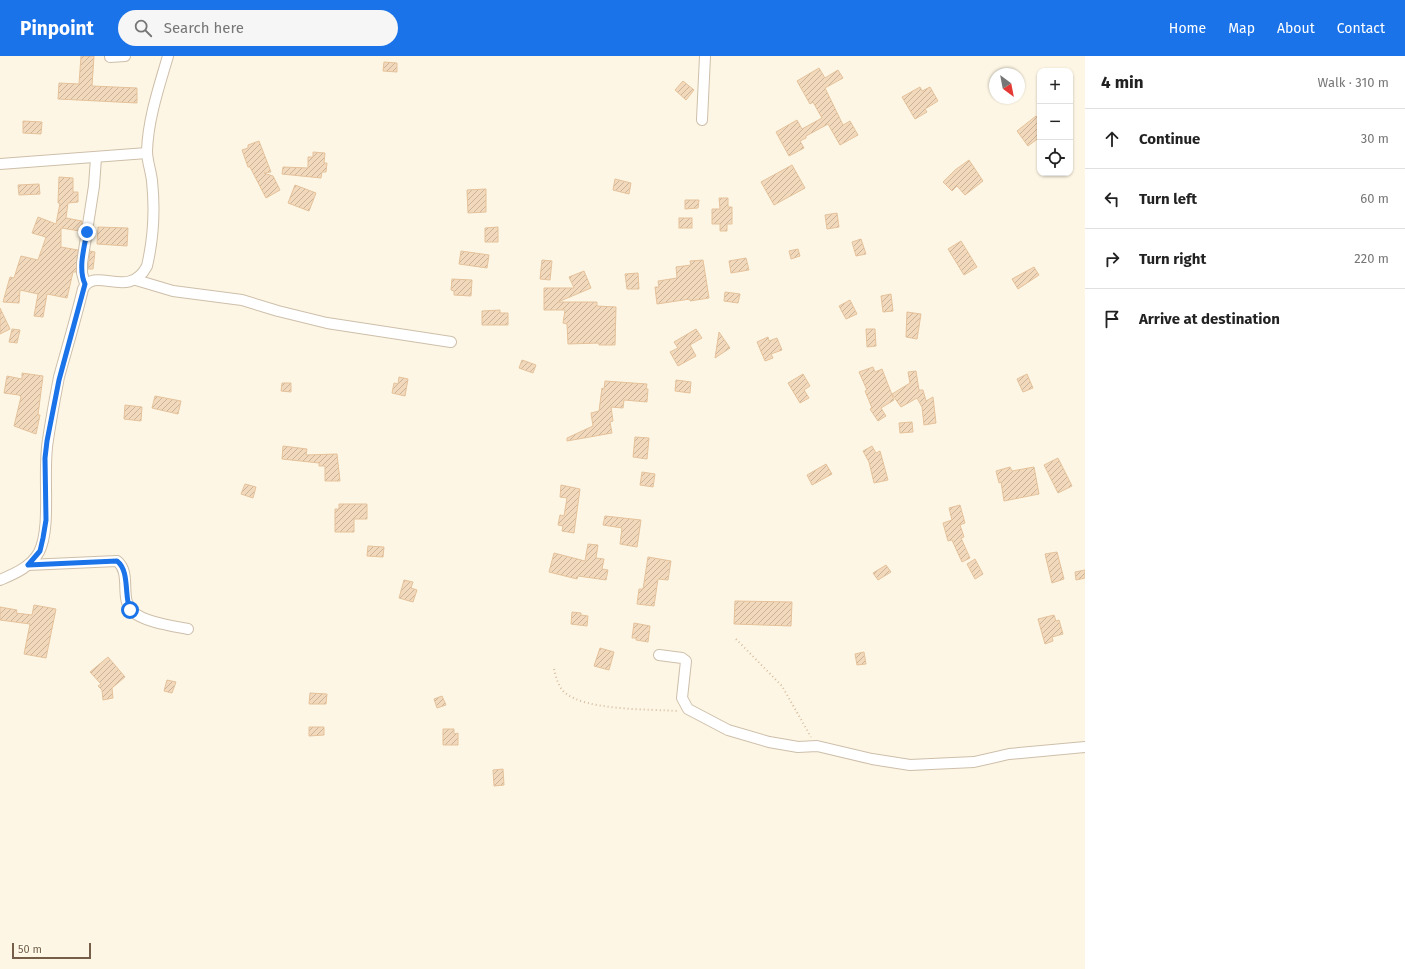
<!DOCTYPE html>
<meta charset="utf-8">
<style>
body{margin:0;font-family:"Fira Sans",sans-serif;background:#f6f6f6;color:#222}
.controls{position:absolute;right:12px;top:12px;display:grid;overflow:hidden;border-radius:8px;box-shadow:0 1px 3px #0004}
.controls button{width:36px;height:36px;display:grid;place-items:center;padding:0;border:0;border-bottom:1px solid #e0e0e0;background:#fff;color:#222;font:20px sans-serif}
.compass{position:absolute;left:989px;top:12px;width:36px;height:36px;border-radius:50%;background:#fff;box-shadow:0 1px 3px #0004;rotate:148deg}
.scale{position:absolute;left:12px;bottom:10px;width:79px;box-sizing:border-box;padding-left:4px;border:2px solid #755f49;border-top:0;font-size:11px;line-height:14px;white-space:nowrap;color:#755f49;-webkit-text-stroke:3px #fffaea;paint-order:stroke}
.stop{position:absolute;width:12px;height:12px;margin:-9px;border:3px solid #1a73e8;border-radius:50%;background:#fff}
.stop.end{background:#1a73e8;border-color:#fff;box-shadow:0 1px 4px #0008}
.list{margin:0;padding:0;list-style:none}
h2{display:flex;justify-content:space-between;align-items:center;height:52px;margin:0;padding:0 16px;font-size:17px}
h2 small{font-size:13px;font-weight:400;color:#767676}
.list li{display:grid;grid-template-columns:26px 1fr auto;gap:12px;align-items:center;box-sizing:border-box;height:60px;padding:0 16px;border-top:1px solid #e0e0e0}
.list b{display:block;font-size:15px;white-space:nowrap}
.list em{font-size:13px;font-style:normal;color:#767676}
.icon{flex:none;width:22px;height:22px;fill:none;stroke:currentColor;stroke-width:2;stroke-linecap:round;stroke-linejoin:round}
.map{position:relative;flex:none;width:1085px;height:913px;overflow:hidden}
header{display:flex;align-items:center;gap:24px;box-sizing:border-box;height:56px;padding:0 20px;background:#1a73e8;color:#fff}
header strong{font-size:19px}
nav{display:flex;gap:22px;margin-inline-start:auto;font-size:14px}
.search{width:280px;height:36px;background:#f6f6f6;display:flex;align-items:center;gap:10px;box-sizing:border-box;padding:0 14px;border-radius:22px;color:#767676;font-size:15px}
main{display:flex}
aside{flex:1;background:#fff}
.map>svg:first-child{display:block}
.building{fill:url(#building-hatch);stroke:#e5c29b}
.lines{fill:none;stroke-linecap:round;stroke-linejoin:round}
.minor-casing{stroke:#cebfaa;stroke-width:12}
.path{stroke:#d7bc9e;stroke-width:2;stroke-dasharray:1 3;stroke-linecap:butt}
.minor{stroke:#fff;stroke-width:10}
.route{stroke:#1a73e8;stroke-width:5}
</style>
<header>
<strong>Pinpoint</strong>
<div class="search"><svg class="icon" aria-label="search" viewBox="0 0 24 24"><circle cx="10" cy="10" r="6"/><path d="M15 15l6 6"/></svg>Search here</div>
<nav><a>Home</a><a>Map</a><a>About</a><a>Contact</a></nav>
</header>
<main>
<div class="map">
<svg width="1085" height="913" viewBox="0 0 1085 913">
<defs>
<pattern id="building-hatch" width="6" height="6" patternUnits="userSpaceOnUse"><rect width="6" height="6" fill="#f2d9bb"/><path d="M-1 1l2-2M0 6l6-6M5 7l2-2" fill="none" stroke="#c9b39a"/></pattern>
</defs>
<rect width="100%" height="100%" fill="#fdf6e4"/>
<!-- building -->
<g class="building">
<path d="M 81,0 L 94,0 L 92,30 L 137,32 L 137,47 L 58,43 L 59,27 L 79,28 Z"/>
<path d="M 384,6 L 397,7 L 397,16 L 383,15 Z"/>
<path d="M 819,12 L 825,22 L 838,14 L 843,22 L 825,32 L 843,69 L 850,65 L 858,79 L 840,89 L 828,68 L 806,80 L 806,82 L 800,85 L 804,92 L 789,100 L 776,76 L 797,64 L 802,73 L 822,62 L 813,46 L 810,48 L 797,25 Z"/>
<path d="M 683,25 L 694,34 L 686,44 L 675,34 Z"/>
<path d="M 920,31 L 922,35 L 930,31 L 938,45 L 925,53 L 927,56 L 915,63 L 902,41 Z"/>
<path d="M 1036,60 L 1040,65 L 1040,81 L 1028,90 L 1017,75 Z"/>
<path d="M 23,65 L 42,66 L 41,78 L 23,77 Z"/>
<path d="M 259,85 L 271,116 L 264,117 L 273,120 L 280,134 L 266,142 L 250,111 L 248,111 L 242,94 L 248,92 L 248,89 Z"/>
<path d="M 313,96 L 325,97 L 324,107 L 327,107 L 326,116 L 322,116 L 321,122 L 282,118 L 283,111 L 308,112 L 308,101 L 313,101 Z"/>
<path d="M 969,104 L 983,125 L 965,139 L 957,130 L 952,135 L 943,126 L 955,114 Z"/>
<path d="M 792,109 L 805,132 L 774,149 L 761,126 Z"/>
<path d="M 59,121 L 73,122 L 73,136 L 78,136 L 78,146 L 68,147 L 66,162 L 82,165 L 80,175 L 61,172 L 61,191 L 78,194 L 76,216 L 73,216 L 67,242 L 47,238 L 43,261 L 34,260 L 38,238 L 20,234 L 19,247 L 3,246 L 10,221 L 14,222 L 21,200 L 38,204 L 46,181 L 32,177 L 38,161 L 56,168 L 60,147 L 58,147 Z"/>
<path d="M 615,123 L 631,127 L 629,138 L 613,134 Z"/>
<path d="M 39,128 L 40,138 L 19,139 L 18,129 Z"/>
<path d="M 295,129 L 316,137 L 309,155 L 288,147 Z"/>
<path d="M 486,133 L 486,156 L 468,157 L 467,134 Z"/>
<path d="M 719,142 L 728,142 L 728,151 L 732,151 L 732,168 L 727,168 L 727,175 L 720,175 L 720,168 L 712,168 L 712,153 L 720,153 Z"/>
<path d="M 685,144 L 699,144 L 698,152 L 685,153 Z"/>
<path d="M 837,157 L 839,171 L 827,173 L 825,159 Z"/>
<rect x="679" y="162" width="13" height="10"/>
<path d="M 98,171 L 128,172 L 127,190 L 97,188 Z"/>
<path d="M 498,171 L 498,186 L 485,186 L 485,172 Z"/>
<path d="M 861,183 L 866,198 L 856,200 L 852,186 Z"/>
<path d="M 961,185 L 977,211 L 964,219 L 948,193 Z"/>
<path d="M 798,193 L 800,200 L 791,203 L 789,195 Z"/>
<path d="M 90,195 L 95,196 L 93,213 L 88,213 Z"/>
<path d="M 461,195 L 489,199 L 487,212 L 459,208 Z"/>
<path d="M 746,202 L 749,214 L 731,217 L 729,205 Z"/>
<path d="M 542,204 L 552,205 L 550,224 L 540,223 Z"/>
<path d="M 703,204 L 709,242 L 690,245 L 690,243 L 657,248 L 655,231 L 659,231 L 658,225 L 677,222 L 676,211 L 691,209 L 690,205 Z"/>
<path d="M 1034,211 L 1039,219 L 1018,233 L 1012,223 Z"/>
<path d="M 584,215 L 591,232 L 558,246 L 597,246 L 597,250 L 616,251 L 615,289 L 599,289 L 599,287 L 568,288 L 567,268 L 563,267 L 565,254 L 544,254 L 544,232 L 574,232 L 569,221 Z"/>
<path d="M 638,217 L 639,233 L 627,233 L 625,218 Z"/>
<path d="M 452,223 L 472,224 L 471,240 L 454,239 L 454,235 L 451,234 Z"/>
<path d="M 725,236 L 740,238 L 738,247 L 724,245 Z"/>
<path d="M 891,238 L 893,255 L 883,256 L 881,240 Z"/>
<path d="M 850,244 L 857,258 L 846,263 L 839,250 Z"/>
<path d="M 0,252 L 10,273 L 0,278 Z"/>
<path d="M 500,254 L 500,257 L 508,257 L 508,269 L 482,269 L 482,255 Z"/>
<path d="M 907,256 L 921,258 L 917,283 L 906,281 Z"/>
<path d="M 12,273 L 20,274 L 17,287 L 9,286 Z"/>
<path d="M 696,273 L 702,282 L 690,289 L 696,300 L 678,310 L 670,296 L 678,292 L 674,286 Z"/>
<path d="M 866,273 L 875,273 L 876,290 L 867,291 Z"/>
<path d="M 719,276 L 730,292 L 715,302 Z"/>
<path d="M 768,281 L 769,285 L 777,282 L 782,294 L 771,298 L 773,302 L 765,305 L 757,286 Z"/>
<path d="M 522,304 L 536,309 L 533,317 L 519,312 Z"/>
<path d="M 873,311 L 875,316 L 882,313 L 894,344 L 881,352 L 886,360 L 878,365 L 870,353 L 872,352 L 865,335 L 867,334 L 859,316 Z"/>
<path d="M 916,315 L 919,334 L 923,334 L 926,345 L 933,341 L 936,367 L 924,369 L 922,351 L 917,342 L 901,351 L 892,338 L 910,327 L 908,316 Z"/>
<path d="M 22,317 L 43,320 L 38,359 L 40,359 L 36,378 L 14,370 L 21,341 L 19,339 L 4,337 L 7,320 L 22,323 Z"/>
<path d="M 803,318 L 810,330 L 804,334 L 809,342 L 800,347 L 788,327 Z"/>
<path d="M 1027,318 L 1033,332 L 1023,336 L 1017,323 Z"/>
<path d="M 399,321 L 408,323 L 405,340 L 392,337 L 394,327 L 398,328 Z"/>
<path d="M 676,324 L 691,326 L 690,337 L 675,335 Z"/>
<path d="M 605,325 L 647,328 L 646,333 L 648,333 L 647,346 L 624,344 L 623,352 L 611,351 L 613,365 L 610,366 L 612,377 L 567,385 L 567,382 L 593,370 L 591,357 L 599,355 L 602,332 L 604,333 Z"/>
<path d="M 282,327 L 291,327 L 291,336 L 281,335 Z"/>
<path d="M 155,340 L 181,345 L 178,358 L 152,352 Z"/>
<path d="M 125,349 L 142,351 L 141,365 L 124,363 Z"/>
<path d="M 912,366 L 913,376 L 900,377 L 899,367 Z"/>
<path d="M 635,381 L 649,382 L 647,403 L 633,401 Z"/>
<path d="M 283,390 L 307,393 L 306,399 L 337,398 L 340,425 L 325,425 L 325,410 L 319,410 L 319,407 L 282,403 Z"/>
<path d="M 872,390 L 876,397 L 880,395 L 888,424 L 874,427 L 869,406 L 863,395 Z"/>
<path d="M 1058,402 L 1072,430 L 1058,437 L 1044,409 Z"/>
<path d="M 826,408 L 832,418 L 812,429 L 807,419 Z"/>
<path d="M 1010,411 L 1012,415 L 1034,411 L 1039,438 L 1004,445 L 1001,426 L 999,427 L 996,415 Z"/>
<path d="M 642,416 L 655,418 L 653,431 L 640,429 Z"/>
<path d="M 245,428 L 256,431 L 253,442 L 241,438 Z"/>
<path d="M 561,429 L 580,433 L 574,477 L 562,475 L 563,470 L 558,469 L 560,459 L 564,460 L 567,442 L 560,441 Z"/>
<path d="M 339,448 L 367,448 L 367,463 L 354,463 L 354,476 L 335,476 L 335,453 L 339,453 Z"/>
<path d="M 960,449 L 965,467 L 960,469 L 964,481 L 961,482 L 970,502 L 962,506 L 952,484 L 948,485 L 943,467 L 952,464 L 949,452 Z"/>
<path d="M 605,460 L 641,464 L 637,491 L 620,488 L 622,472 L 603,469 Z"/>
<path d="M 588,488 L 598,489 L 596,502 L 604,503 L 602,513 L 608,514 L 606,524 L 578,520 L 577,523 L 549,516 L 554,497 L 585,505 Z"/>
<path d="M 368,490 L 384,491 L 383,501 L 367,500 Z"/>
<path d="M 1057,496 L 1064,523 L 1052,527 L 1045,498 Z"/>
<path d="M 648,501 L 671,505 L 668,524 L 658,523 L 654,550 L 637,548 L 639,533 L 643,533 Z"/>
<path d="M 975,503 L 983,518 L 975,523 L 967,508 Z"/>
<path d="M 886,509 L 891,516 L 878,524 L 873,517 Z"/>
<path d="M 1085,514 L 1085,522 L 1076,524 L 1075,516 Z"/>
<path d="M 404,524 L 413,526 L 411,532 L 417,534 L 413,546 L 399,542 Z"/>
<path d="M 735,545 L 792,546 L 791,570 L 734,568 Z"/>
<path d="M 34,549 L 56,553 L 46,602 L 24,598 L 30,568 L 0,564 L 0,551 L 17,554 L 16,557 L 32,559 Z"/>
<path d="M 572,556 L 581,557 L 581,559 L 588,560 L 587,570 L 571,568 Z"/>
<path d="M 1054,559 L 1056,565 L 1059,564 L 1063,578 L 1052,581 L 1053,585 L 1045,588 L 1038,563 Z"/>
<path d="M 634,567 L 650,570 L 648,586 L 636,584 L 636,582 L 632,582 Z"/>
<path d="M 600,592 L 614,596 L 609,614 L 594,610 Z"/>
<path d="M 864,596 L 866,608 L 857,609 L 855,598 Z"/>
<path d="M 108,601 L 125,621 L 112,632 L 113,642 L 103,644 L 102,634 L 98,630 L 101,628 L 90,616 Z"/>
<path d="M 167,624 L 176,626 L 172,637 L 164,635 Z"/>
<path d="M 310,637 L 327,638 L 326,648 L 309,648 Z"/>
<path d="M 442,640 L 446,649 L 437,652 L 434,643 Z"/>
<path d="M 309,671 L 324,671 L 324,679 L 309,680 Z"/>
<path d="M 443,673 L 454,673 L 454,678 L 458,677 L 458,689 L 443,689 Z"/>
<path d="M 503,713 L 504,729 L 494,730 L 493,714 Z"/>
</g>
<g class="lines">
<!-- minor casing -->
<g class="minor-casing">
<g id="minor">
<path d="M 110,1 L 125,0"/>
<path d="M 702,64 L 705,0"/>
<path d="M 0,108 L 147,97"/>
<path d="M 136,224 L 173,235 L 242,244 L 278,255 L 327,267 L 451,286"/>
<path d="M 85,228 L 82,217 L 82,207 L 94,130 L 96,102"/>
<path d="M 28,509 L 117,505 C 132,517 119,542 132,555 C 143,566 173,570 188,573"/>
<path d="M 0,524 C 14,518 31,511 39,496 C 52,471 42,416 48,384 C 51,363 55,342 59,321 C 67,292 76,262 83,233 C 95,209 129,245 147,210 C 153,184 155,153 152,125 C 151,115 147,105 147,95 C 148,63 159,31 168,0"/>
<path d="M 659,599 L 682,602 L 686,605 L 682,642 L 688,653 L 728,674 L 769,686 L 798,691 L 817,690 L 872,703 L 910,709 L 974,706 L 1009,698 L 1085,691"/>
</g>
</g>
<!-- path -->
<g class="path">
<path d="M 736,583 L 782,630 L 811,681"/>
<path d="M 554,613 C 556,621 558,630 564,636 C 585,655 650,653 678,655"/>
</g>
<!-- minor -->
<use href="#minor" class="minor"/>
</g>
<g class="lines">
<!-- route -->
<path class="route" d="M 87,176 C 84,192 78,213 85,228 L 59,324 L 47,385 L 45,402 L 46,464 L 43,482 L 40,495 L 28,509 L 117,505 C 130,515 124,540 130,554"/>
</g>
</svg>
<div class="controls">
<button>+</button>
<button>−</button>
<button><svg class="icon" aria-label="locate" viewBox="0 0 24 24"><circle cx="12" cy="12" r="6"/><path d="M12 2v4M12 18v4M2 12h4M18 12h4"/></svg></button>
</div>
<svg class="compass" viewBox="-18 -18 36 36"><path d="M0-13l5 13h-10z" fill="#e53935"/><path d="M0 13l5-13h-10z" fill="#767676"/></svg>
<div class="scale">50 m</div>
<div class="stop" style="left:130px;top:554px"></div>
<div class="stop end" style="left:87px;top:176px"></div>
</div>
<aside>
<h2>4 min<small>Walk · 310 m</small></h2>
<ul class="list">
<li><svg class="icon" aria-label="ahead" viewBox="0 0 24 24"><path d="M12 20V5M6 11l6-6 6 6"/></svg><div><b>Continue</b></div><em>30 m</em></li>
<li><svg class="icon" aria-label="left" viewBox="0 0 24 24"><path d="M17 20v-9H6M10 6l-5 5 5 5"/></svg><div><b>Turn left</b></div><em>60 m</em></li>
<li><svg class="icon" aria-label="right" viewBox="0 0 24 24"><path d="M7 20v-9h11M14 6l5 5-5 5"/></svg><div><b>Turn right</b></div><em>220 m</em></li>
<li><svg class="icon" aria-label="arrive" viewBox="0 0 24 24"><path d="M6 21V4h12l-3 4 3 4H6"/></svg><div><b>Arrive at destination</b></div></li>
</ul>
</aside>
</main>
